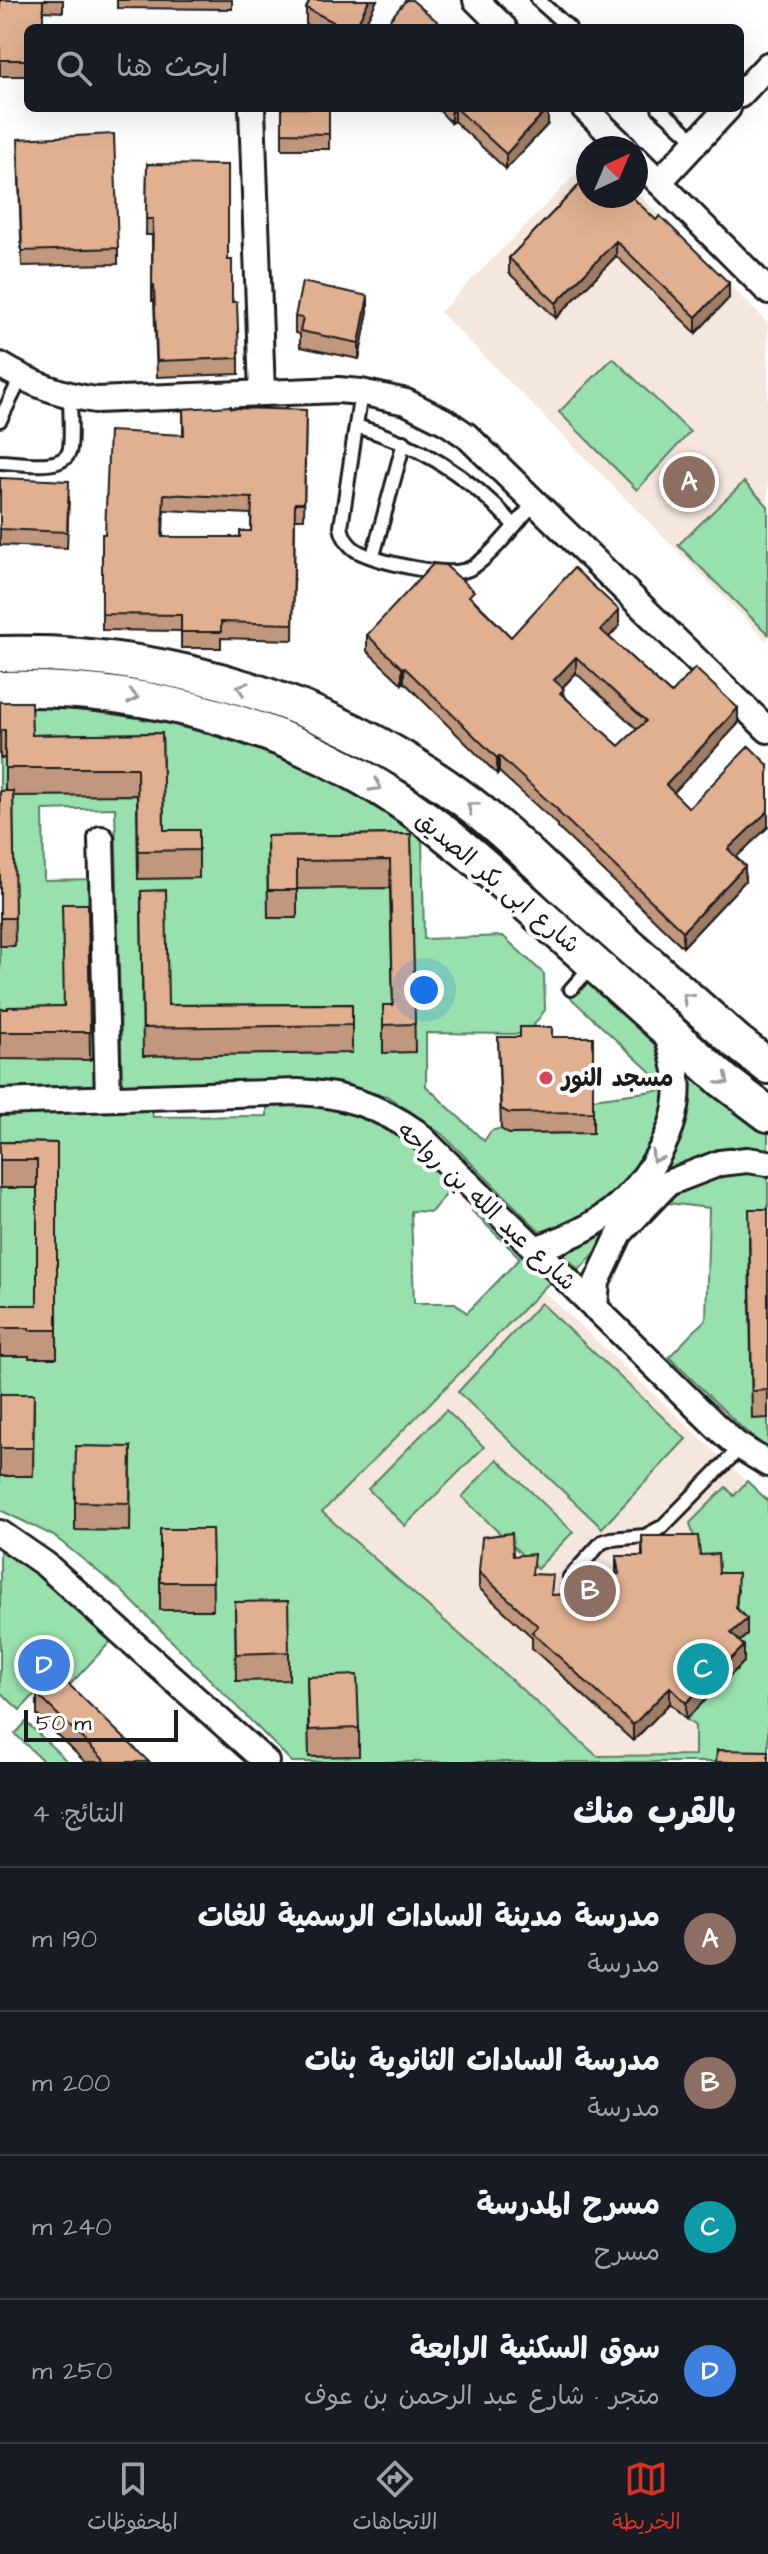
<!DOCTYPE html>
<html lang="ar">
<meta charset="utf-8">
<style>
body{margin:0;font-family:"Architects Daughter","Playpen Sans Arabic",sans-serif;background:#242831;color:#f1f3f6;direction:rtl}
.compass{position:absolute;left:576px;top:136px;width:72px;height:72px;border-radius:50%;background:#171b24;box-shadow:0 8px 32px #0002;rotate:44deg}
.scale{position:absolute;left:24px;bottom:20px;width:154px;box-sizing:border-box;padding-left:8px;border:4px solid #1c1c1c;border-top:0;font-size:22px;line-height:28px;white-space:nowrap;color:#1c1c1c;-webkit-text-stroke:6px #fff;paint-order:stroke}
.you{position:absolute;left:424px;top:990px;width:28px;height:28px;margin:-20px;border:6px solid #fff;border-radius:50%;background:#1a73e8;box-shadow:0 0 0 12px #1a73e833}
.badge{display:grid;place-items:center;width:52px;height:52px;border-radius:50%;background:#d93025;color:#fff;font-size:26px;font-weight:700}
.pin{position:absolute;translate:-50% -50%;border:4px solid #fff;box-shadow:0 2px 8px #0006}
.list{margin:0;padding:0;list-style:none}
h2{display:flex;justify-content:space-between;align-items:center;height:104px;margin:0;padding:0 32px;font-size:34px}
h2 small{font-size:26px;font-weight:400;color:#9ea1a6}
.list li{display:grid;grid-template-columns:52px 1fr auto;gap:24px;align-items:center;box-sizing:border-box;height:144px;padding:0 32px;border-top:2px solid #363941}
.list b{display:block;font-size:30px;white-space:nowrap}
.list p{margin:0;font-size:26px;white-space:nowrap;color:#9ea1a6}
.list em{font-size:26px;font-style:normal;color:#9ea1a6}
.icon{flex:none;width:44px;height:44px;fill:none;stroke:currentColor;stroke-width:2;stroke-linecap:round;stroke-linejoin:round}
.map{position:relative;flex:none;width:768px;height:1762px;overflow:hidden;direction:ltr}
.search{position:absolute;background:#171b24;box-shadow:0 8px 32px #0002;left:24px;right:24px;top:24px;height:88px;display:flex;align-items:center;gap:20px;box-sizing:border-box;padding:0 28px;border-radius:12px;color:#9ea1a6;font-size:30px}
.sheet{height:680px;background:#171b24}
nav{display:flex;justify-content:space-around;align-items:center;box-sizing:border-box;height:112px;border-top:2px solid #363941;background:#171b24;font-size:22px;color:#9ea1a6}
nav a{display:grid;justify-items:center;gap:4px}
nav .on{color:#d93025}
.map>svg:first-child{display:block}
.built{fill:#f6e7de}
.green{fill:#98e0ae;stroke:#5a7e65;stroke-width:2}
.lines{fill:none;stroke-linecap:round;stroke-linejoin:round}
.service-casing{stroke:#1c1c1c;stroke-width:18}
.minor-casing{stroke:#1c1c1c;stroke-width:30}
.secondary-casing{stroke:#1c1c1c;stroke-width:40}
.service{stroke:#fff;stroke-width:12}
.minor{stroke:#fff;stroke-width:24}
.secondary{stroke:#fff;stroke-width:34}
.wall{fill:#c1977d;stroke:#1c1c1c;stroke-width:2;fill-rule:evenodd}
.shaded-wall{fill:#9d7b66;stroke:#1c1c1c;stroke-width:2}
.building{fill:#e0b091;stroke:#1c1c1c;stroke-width:2;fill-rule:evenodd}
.oneway{stroke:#999}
.poi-dot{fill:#d1495b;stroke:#fff;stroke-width:3}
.labels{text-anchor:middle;stroke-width:8;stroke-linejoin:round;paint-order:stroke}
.street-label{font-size:24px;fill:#1c1c1c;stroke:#fff}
.poi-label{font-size:24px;font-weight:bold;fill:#1c1c1c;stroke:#fff;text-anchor:start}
</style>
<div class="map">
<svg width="768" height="1762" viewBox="0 0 768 1762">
<rect width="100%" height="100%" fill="#fff"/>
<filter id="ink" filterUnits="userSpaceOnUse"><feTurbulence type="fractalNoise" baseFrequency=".0125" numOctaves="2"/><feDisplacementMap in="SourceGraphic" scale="16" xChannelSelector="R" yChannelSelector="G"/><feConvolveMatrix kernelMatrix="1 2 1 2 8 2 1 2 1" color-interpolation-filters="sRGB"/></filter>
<g filter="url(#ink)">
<!-- built -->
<g class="built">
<path d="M 588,162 L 588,196 L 636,196 L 636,192 L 768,323 L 768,642 L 440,312 Z"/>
<path d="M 542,1290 L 768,1501 L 768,1754 L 598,1756 L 321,1512 Z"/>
</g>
<!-- green -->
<g class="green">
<path d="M 613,358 L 690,432 L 637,490 L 559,412 Z"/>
<path d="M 744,482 L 768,506 L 768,634 L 678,545 Z"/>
<path d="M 0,707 C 98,705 196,725 288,761 C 335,780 379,808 422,835 L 424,939 L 503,936 L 544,974 L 545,1010 L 527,1034 L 426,1033 L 426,1086 L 484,1141 L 491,1131 L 501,1128 L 509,1134 L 593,1133 L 593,1099 L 669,1089 L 561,989 L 578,969 L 689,1073 L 768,1130 L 768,1449 L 743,1429 L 669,1357 L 706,1319 L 709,1208 L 668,1203 L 654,1190 L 579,1270 L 443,1135 L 387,1096 L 361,1091 L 338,1082 L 122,1089 L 115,808 L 43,810 L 44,880 L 99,879 L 105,1090 L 0,1089 Z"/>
<path d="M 309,1092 L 394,1128 L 453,1174 L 450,1190 L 431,1212 L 411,1211 L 414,1303 L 455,1303 L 467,1313 L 520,1258 L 472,1211 L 477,1204 L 556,1276 L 322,1512 L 597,1756 L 695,1755 L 695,1726 L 686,1719 L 700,1571 L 698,1552 L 690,1523 L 726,1487 L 734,1496 L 747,1481 L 768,1501 L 768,1762 L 292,1762 L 121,1590 L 54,1536 L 0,1510 L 0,1113 L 152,1109 L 153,1117 L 267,1116 L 267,1106 L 299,1106 Z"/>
<path d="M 541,1303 L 686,1439 L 602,1528 L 458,1392 Z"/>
<path d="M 446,1410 L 484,1447 L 405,1526 L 368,1489 Z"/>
<path d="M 497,1459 L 573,1532 L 537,1569 L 462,1497 Z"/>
<path d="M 0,1551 C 44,1573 78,1606 114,1638 L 63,1692 L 49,1679 L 20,1710 L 0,1692 Z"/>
<path d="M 26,1722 L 68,1762 L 44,1762 L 15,1734 Z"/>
</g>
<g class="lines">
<!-- service casing -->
<g class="service-casing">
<g id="service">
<path d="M 538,0 L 569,28"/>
<path d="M 659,108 L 697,142"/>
<path d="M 361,392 L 341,527 C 343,537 349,547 359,552 C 380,562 448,579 469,569 C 489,560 519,520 535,502"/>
<path d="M 0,420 L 21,378"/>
<path d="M 356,426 C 419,444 470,476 514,525"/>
<path d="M 0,462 C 18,462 67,473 70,448 C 72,432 70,413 70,396"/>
<path d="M 373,556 L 404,442"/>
<path d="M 571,989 L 592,966"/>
<path d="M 570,1577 L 602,1542 L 611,1539 L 645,1536 L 662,1527 L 741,1447"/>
</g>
</g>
<!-- minor casing -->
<g class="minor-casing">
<g id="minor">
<path d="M 476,0 L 504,28"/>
<path d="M 740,95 L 768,65"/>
<path d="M 252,108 L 262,393"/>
<path d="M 584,108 L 625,148"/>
<path d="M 636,159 L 768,291"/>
<path d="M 659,182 L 728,108"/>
<path d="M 0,365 C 31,384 60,395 96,400 L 338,390 L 361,392 L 406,402 L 448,423 L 467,436 L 768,730"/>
<path d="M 101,839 L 108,1098"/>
<path d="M 0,1102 L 298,1092 C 343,1094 379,1106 416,1132 L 717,1427 L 736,1444 L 768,1464"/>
<path d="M 535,1249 C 558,1241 581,1233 602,1218 C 644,1190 683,1128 677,1077 C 675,1061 669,1044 666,1028"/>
<path d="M 595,1308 L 597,1282 L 620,1233 L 668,1183 L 720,1163 L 747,1160 L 768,1163"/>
<path d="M 0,1533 L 45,1564 L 266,1762"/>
</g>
</g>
<!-- secondary casing -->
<g class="secondary-casing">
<g id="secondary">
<path d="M 0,654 C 167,649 337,703 470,804 C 504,830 534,860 565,889 C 622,940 680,991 737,1042 L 768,1066"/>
<path d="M 0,689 C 146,685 292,725 412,809 C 461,843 503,883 547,922 C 606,974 664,1027 723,1080 L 768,1114"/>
</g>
</g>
<!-- service -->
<use href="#service" class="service"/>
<!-- minor -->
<use href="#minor" class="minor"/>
<!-- secondary -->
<use href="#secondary" class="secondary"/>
</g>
<!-- wall -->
<g class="wall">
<path d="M 0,0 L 63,0 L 63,12 L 43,11 L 28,28 L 28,76 L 0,76 Z"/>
<path d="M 117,0 L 232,0 L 232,9 L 117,8 Z"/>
<path d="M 377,0 L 363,28 L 313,28 L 306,24 L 306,8 Z"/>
<rect x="282" y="108" width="47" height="41"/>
<path d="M 437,108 L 548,108 L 548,124 L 506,169 L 454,121 L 451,123 Z"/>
<path d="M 18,155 L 118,248 L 118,264 L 22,266 Z"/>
<path d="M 147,164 L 228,260 L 239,358 L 239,374 L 157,377 L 154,301 L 152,301 L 152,235 L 146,235 Z"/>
<path d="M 588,176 L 729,298 L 696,333 L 616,256 L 556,318 L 509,273 L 509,258 Z"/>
<path d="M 368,311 L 359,359 L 300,347 L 300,334 L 295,333 L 295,317 Z"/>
<path d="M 231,408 L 306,410 L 304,519 L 295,519 L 293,640 L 221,638 L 221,648 L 181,648 L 181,631 L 102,630 L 102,534 L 105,534 L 183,435 L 183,409 ZM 164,510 L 251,514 L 251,531 L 240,537 L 163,537 Z"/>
<path d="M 0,478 L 69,497 L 67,548 L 0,545 Z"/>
<path d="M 474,600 L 511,637 L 619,626 L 609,637 L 671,694 L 738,724 L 673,793 L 689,808 L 768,765 L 768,827 L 736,857 L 745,881 L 683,947 L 558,828 L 558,825 L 499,772 L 497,774 L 404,682 L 402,684 L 367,651 L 367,635 ZM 576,673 L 637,729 L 619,746 L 564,696 L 562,688 Z"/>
<path d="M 0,702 L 32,735 L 162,733 L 164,830 L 199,830 L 199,878 L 138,879 L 137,795 L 13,796 L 15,946 L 0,946 L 0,791 L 5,791 L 5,758 L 0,758 Z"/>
<path d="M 411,834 L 415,1052 L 383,1053 L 383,1005 L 393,1005 L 390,888 L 297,889 L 297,918 L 268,918 L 267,836 Z"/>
<path d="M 141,891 L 168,1005 L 352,1004 L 352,1053 L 143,1056 Z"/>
<path d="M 88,904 L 90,1060 L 0,1059 L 0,1009 L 63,1006 Z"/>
<path d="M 498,1037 L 593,1037 L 593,1133 L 509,1134 L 501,1129 Z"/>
<path d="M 0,1142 L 57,1143 L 57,1358 L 29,1358 L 29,1356 L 0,1356 L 0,1305 L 37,1305 L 37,1188 L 0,1188 Z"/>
<path d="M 768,1209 L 768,1418 L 752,1419 L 749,1237 Z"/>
<path d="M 0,1394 L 34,1394 L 33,1476 L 0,1476 Z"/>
<path d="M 131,1447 L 130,1531 L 75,1530 L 75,1502 Z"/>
<path d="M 160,1529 L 212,1529 L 213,1610 L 160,1610 Z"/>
<path d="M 642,1536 L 700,1555 L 738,1589 L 736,1609 L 747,1635 L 739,1641 L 744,1662 L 686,1719 L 670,1703 L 633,1741 L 532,1648 L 532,1637 L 479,1588 L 479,1572 L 513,1556 L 533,1574 L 553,1595 L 600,1593 L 599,1575 L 616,1574 L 616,1556 L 642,1556 Z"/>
<path d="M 235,1602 L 289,1652 L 289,1680 L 236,1681 Z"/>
<path d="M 307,1677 L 359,1728 L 359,1756 L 309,1757 Z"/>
<path d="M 37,1694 L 149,1762 L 85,1762 L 37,1715 Z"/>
</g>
<!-- shaded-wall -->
<g class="shaded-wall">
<path d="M 369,0 L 377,0 L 363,28 L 355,28 Z"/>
<path d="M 451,108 L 454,108 L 454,121 L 451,123 Z"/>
<path d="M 548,108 L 548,124 L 506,169 L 506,154 Z"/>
<path d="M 616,241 L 616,256 L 556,318 L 556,303 Z"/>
<path d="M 729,283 L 729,298 L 696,333 L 696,317 Z"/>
<path d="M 368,296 L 368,311 L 359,359 L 359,343 Z"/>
<path d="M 619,610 L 619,626 L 601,646 L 601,630 Z"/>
<path d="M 576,657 L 576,673 L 554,696 L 554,680 Z"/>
<path d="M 404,667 L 404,682 L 402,684 L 402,668 Z"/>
<path d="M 738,708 L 738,724 L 666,801 L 666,785 Z"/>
<path d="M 499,756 L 499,772 L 497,774 L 497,758 Z"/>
<path d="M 768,811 L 768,827 L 728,865 L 728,849 Z"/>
<path d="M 745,866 L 745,881 L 683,947 L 683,931 Z"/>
<path d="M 747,1619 L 747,1635 L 731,1649 L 731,1633 Z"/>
<path d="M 744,1646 L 744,1662 L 686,1719 L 686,1703 Z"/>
<path d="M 670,1687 L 670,1703 L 633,1741 L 633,1725 Z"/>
</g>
<!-- building -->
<g class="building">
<path d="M 0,0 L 43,0 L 43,28 L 28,28 L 28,60 L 0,60 Z"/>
<path d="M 310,0 L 369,0 L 355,28 L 345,28 L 306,8 Z"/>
<path d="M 406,0 L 412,0 L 445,28 L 383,28 Z"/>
<path d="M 282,108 L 329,108 L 329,134 L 282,133 Z"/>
<path d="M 456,108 L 548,108 L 506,154 Z"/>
<path d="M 114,134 L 118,248 L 22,251 L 18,139 Z"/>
<path d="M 147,164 L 228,165 L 228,260 L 232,260 L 232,302 L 237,302 L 239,358 L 157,361 L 154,285 L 152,285 L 153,219 L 146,219 Z"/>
<path d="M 588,176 L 588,196 L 631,196 L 656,220 L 660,216 L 729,283 L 696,317 L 616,241 L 556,303 L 509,258 Z"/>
<path d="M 302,282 L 368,296 L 359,343 L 300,331 L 303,318 L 295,317 Z"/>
<path d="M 231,406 L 231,408 L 306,410 L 304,503 L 295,503 L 293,624 L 221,622 L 221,632 L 181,632 L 181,615 L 102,614 L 102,534 L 105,534 L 109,431 L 184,435 L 183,409 ZM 164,494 L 252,498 L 251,531 L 240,531 L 240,537 L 162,537 Z"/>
<path d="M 0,478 L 69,481 L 67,532 L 0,529 Z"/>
<path d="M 433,564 L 445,565 L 474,591 L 469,596 L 511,637 L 574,568 L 619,610 L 601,630 L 671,694 L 695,668 L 738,708 L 666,785 L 689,808 L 749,746 L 768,765 L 768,811 L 728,849 L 745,866 L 683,931 L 558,812 L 559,811 L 499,756 L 497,758 L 404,667 L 402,668 L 367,635 ZM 576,657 L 646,721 L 619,746 L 560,693 L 564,689 L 554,680 Z"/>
<path d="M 0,702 L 31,702 L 32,735 L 162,733 L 164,830 L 199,830 L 199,850 L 138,851 L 137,768 L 5,768 L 5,730 L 0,730 Z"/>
<path d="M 0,791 L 13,791 L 15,918 L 0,918 Z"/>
<path d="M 411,834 L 415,1024 L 383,1025 L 383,1005 L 393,1005 L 390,860 L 297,861 L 297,890 L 268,890 L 267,836 Z"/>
<path d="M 166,890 L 168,1005 L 352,1004 L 352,1025 L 143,1028 L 141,891 Z"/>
<path d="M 62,904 L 88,904 L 90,1032 L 0,1032 L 0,1009 L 8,1009 L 8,1007 L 64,1006 Z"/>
<path d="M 520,1027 L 552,1027 L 552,1037 L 593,1037 L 593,1112 L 509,1113 L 501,1109 L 498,1037 L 520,1037 Z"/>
<path d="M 0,1142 L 57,1143 L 57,1330 L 29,1330 L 29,1328 L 0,1328 L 0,1305 L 37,1305 L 37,1160 L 0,1160 Z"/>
<path d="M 749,1209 L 768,1209 L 768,1390 L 752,1391 Z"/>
<path d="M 0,1394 L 34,1394 L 33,1448 L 0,1448 Z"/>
<path d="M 76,1446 L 131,1447 L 130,1503 L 75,1502 Z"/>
<path d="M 160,1529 L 212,1529 L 213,1582 L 160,1582 Z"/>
<path d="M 512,1533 L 513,1556 L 534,1554 L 532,1574 L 553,1575 L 551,1595 L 601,1593 L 599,1575 L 619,1574 L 616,1556 L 643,1556 L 642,1536 L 698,1536 L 700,1555 L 718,1554 L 719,1573 L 738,1573 L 736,1608 L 747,1619 L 731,1633 L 744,1646 L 686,1703 L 670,1687 L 633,1725 L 532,1632 L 538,1626 L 479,1572 L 482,1537 Z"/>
<path d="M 288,1601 L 289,1652 L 236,1654 L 235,1602 Z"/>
<path d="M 58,1674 L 149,1762 L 106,1762 L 37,1694 Z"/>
<path d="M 357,1675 L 359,1728 L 309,1730 L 307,1677 Z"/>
<path d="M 717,1750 L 768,1751 L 768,1762 L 716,1762 Z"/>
</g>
<!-- one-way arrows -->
<defs><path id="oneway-chevron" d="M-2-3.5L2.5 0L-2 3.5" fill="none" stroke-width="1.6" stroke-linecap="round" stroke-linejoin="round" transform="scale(2)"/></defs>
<g class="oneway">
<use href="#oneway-chevron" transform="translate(242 688) rotate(-162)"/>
<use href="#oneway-chevron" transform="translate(133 697) rotate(10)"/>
<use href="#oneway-chevron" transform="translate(376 786) rotate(30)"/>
<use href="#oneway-chevron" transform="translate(472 807) rotate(-142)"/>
<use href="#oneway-chevron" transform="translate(687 998) rotate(-138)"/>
<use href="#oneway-chevron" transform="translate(724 1080) rotate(40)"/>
<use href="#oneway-chevron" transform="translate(656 1157) rotate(122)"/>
</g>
</g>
<!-- markers -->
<circle class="poi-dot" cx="546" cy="1078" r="8"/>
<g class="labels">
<!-- street labels -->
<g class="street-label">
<text transform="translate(498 882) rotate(40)" y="8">شارع ابى بكر الصديق</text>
<text transform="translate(487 1206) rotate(43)" y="8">شارع عبد الله بن رواحه</text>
</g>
<!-- poi labels -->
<g class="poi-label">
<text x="562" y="1086">مسجد النور</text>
</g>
</g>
</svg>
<svg class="compass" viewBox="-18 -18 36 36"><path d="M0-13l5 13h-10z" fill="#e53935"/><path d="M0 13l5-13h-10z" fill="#9ea1a6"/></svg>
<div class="scale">50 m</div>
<div class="you"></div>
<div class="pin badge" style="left:689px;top:482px;background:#8d6e63">A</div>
<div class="pin badge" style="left:590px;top:1591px;background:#8d6e63">B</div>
<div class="pin badge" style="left:703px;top:1669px;background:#0f9aa8">C</div>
<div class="pin badge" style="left:44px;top:1665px;background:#3f7fe0">D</div>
<div class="search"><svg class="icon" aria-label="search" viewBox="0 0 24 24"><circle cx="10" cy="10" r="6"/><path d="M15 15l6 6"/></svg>ابحث هنا</div>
</div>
<section class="sheet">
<h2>بالقرب منك<small>النتائج: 4</small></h2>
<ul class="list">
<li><span class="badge" style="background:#8d6e63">A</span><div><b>مدرسة مدينة السادات الرسمية للغات</b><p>مدرسة</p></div><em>190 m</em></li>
<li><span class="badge" style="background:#8d6e63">B</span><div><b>مدرسة السادات الثانوية بنات</b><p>مدرسة</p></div><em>200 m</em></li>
<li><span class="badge" style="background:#0f9aa8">C</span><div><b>مسرح المدرسة</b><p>مسرح</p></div><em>240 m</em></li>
<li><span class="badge" style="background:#3f7fe0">D</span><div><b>سوق السكنية الرابعة</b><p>متجر · شارع عبد الرحمن بن عوف</p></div><em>250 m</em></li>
</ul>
</section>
<nav>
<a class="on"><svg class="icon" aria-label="map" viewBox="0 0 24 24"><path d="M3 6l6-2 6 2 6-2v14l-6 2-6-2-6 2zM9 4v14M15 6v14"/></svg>الخريطة</a>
<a><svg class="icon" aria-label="directions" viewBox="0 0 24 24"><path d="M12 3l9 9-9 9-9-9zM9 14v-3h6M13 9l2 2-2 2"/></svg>الاتجاهات</a>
<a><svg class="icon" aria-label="saved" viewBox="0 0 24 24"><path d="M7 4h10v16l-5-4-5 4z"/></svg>المحفوظات</a>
</nav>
